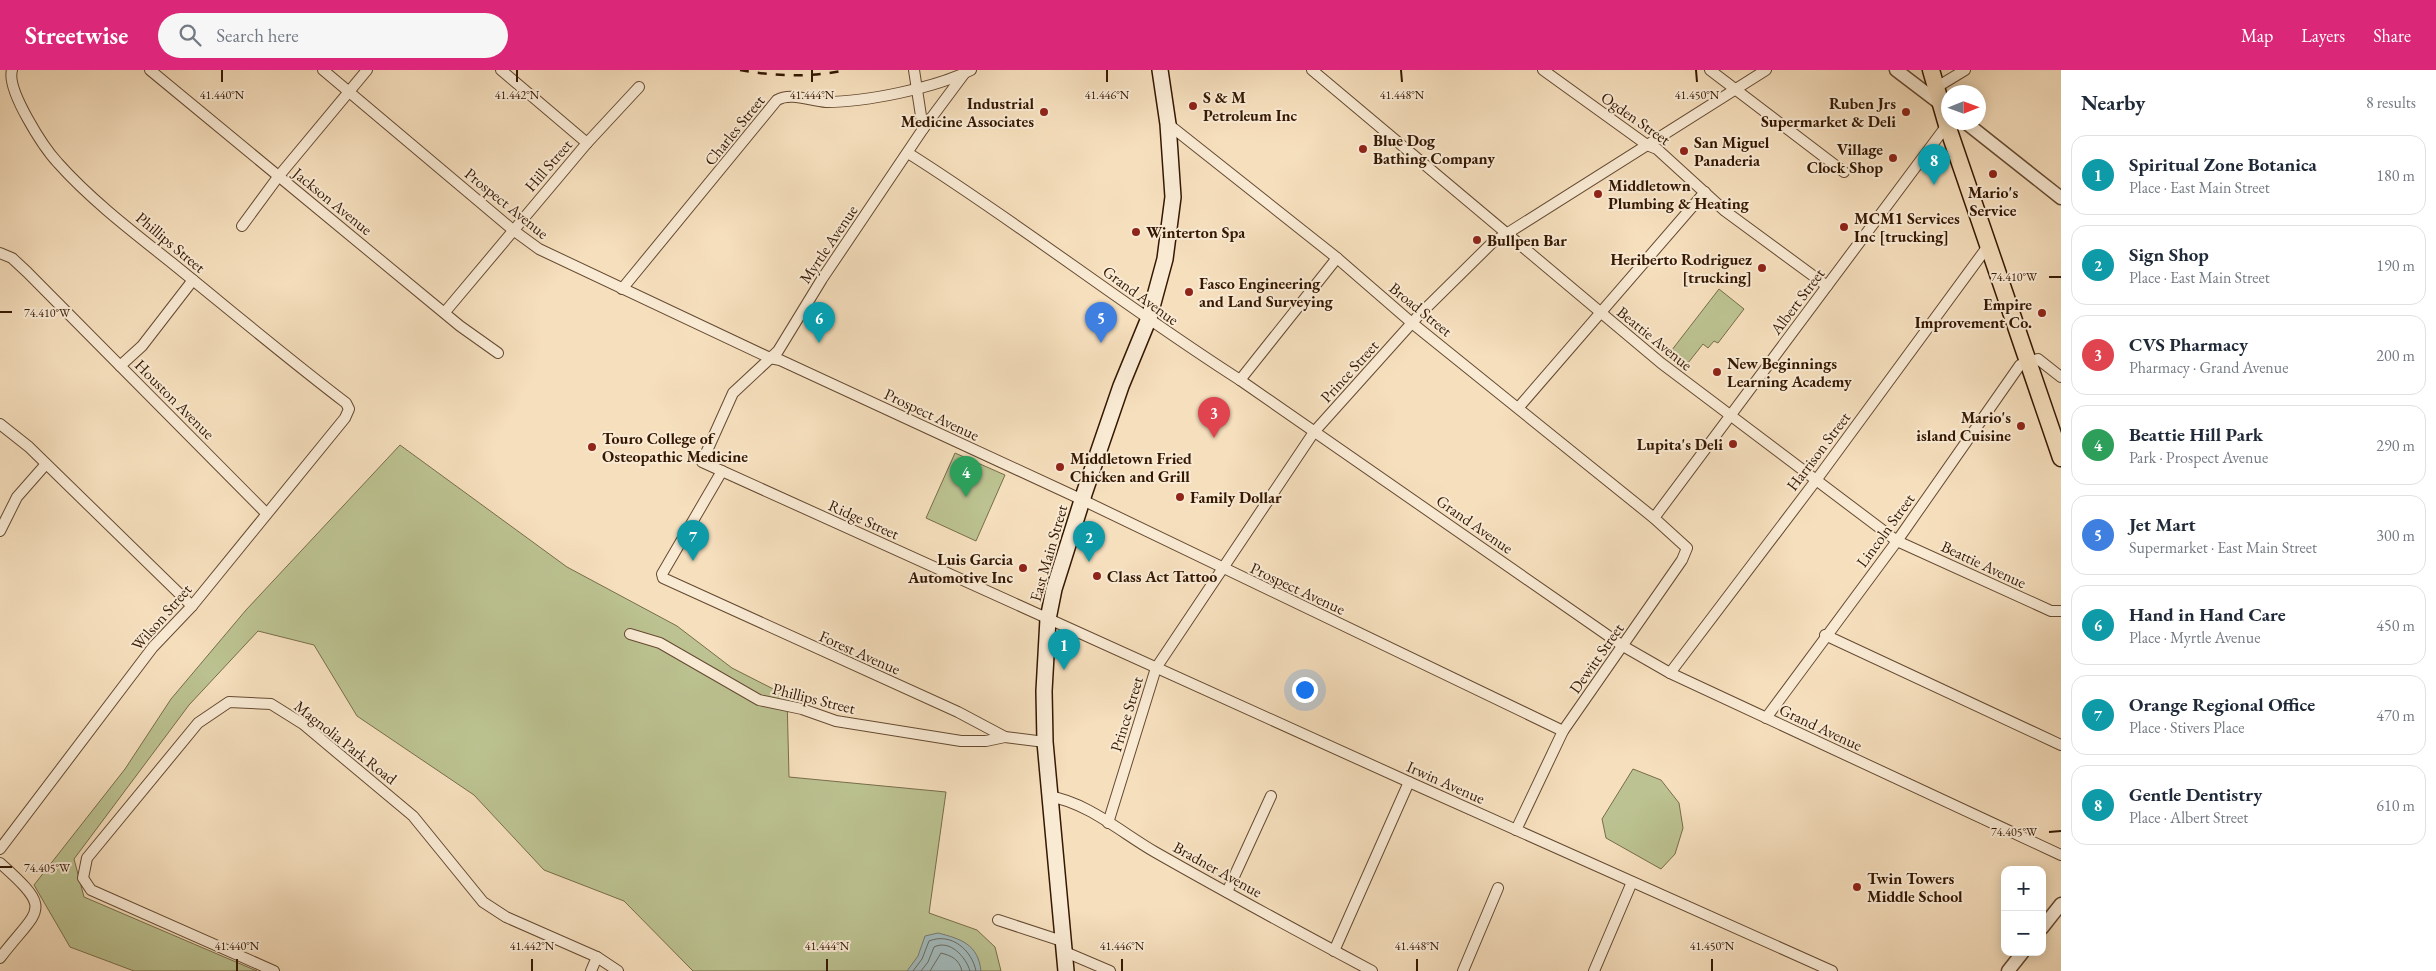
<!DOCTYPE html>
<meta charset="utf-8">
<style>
body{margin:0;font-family:"EB Garamond",serif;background:#f6f6f7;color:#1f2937}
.controls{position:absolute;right:15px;bottom:15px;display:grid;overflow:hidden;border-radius:10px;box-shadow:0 2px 12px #0003}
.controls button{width:45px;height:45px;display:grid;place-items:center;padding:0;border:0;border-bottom:1px solid #e0e1e3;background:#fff;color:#1f2937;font:25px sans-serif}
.compass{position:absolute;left:1941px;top:15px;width:45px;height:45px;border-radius:50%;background:#fff;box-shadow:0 2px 12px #0003;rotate:89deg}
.you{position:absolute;left:1304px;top:619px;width:18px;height:18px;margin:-12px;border:4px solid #fff;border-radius:50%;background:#1a73e8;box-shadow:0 0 0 8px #1a73e833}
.badge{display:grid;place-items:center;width:32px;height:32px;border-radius:50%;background:#db2777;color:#fff;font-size:16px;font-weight:700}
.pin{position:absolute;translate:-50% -41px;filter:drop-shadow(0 1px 2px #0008)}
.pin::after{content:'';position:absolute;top:26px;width:18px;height:15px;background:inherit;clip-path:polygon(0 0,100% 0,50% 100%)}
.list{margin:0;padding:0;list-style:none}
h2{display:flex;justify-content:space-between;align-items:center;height:65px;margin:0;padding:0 20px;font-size:21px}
h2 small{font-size:16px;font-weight:400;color:#747a83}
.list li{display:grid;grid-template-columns:32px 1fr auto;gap:15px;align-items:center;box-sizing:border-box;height:80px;margin:0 10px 10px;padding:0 10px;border:1px solid #e0e1e3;border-radius:15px}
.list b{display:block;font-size:19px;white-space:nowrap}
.list p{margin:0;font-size:16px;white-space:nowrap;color:#747a83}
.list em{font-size:16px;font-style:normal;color:#747a83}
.icon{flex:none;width:28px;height:28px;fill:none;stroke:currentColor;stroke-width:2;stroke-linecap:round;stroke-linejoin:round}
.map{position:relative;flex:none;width:2061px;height:901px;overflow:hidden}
header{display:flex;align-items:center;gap:30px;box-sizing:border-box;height:70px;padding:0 25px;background:#db2777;color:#fff}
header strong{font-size:24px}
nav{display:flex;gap:28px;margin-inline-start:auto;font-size:18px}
.search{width:350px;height:45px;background:#f6f6f7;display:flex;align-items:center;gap:12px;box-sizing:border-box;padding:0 18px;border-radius:28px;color:#747a83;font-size:19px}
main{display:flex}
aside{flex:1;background:#fff}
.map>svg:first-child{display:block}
.green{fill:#bcc291;stroke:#786d4a}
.water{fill:#a1babc;stroke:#767972}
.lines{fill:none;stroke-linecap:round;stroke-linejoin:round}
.shore{stroke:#6b695f;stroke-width:1}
.minor-casing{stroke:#654a31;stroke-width:12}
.tertiary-casing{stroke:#654a31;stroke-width:15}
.secondary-casing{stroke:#351802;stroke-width:18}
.primary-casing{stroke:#351802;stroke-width:19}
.minor{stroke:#f9ead4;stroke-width:10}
.tertiary{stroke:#f9ead4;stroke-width:12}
.secondary{stroke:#f9ead4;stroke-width:15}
.primary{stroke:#f6dfbd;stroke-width:16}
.rail{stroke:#351802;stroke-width:2.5;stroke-dasharray:9 9;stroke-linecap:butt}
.ticks{fill:none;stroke:#351802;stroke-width:2}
.poi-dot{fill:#8f2418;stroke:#f9ead4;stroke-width:2}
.labels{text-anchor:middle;stroke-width:4;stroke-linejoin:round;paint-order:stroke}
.poi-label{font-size:16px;font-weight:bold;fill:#351802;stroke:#f9ead4;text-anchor:start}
.street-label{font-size:16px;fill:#351802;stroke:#f9ead4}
.ticks-label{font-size:12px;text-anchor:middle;fill:#351802;stroke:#f9ead4;stroke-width:4;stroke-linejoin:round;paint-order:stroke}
</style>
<header>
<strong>Streetwise</strong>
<div class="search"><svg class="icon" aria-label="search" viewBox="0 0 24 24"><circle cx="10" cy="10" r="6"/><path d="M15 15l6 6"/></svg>Search here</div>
<nav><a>Map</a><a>Layers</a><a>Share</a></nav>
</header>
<main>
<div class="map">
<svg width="2061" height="901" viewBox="0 0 2061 901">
<rect width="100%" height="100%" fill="#f6dfbd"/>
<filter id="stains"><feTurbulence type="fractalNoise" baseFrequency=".004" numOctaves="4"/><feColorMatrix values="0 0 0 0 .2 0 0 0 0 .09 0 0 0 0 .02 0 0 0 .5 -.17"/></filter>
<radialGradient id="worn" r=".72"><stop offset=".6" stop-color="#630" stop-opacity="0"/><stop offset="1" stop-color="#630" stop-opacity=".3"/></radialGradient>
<!-- green -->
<g class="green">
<path d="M 1719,219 L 1744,239 L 1718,273 L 1714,271 L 1708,278 L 1703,274 L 1684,298 L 1668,285 Z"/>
<path d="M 400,375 L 567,497 L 677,556 L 732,598 L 787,626 L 789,707 L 946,722 L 929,843 L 977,860 L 995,877 L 1001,901 L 693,901 L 624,831 L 544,800 L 474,725 L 357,646 L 314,575 L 258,561 L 189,635 L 74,789 L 84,827 L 257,901 L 134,901 L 70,877 L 34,815 L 125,699 L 171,629 L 246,540 Z"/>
<path d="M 955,383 L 1005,405 L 976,471 L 926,448 Z"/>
<path d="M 1633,699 L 1661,710 L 1679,733 L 1683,758 L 1675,784 L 1661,799 L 1606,768 L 1602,749 Z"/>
</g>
<!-- water -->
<path class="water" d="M 938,863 C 961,869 978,874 981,901 L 907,901 L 918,886 L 925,866 Z"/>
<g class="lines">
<!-- shore -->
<g class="shore">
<path d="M 913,901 L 922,889 L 929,871 C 951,862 972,880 976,901"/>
<path d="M 921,901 L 928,892 L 934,877 C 950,869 966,887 970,901"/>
<path d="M 930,901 L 941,883 C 952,886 959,889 962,901"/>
</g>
<!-- minor casing -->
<g class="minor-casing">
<g id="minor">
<path d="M 150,0 L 460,256 L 498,283"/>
<path d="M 323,0 L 513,160 L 539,179 L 770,288 L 780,290 L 1072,425 L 1563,661"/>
<path d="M 501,0 L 587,73"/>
<path d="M 914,0 L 923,59"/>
<path d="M 1312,0 L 1661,293 L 1897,471 L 2051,541 L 2061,541"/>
<path d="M 1543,0 L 1647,75 L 1657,79 L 1725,141 L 1827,216"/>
<path d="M 1710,0 L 1844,102"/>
<path d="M 964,4 L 923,59 L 822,209 L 778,281 L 733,323 L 702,392 L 1409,712 L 1832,901"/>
<path d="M 1937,17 L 1965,0"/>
<path d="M 1168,54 L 1337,188 L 1412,253 L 1654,448 L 1687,478 L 1682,490 L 1563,661 L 1516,760"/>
<path d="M 908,83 C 1022,155 1127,238 1240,310 L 1623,576 L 1670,603 L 2061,785"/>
<path d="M 242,156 L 278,107 L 367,0"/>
<path d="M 0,183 L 12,188 L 27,202 L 266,443"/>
<path d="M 622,219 L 777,30 C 791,22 810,31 826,32 C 866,32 935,18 971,0"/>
<path d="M 445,242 L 587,73 L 639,17"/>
<path d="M 120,296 L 142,276 L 193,210"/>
<path d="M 1240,310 L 1337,188"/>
<path d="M 1519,337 L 1705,122"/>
<path d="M 0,354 L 29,377 L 192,536"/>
<path d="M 722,401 L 662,504 L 663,508 L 958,642 L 1005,667 L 1045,672"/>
<path d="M 1654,448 L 1947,55"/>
<path d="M 0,461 L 17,427 L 46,394"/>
<path d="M 630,564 L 660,573 L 759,630 L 802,639 L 836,651 L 961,671 L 986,671 L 1005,667"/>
<path d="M 1825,565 L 2061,675"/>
<path d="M 1670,603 L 1817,409 L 1988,176"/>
<path d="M 1766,648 L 1897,471 L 2020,295 L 2038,289 L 2061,307"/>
<path d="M 1048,726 C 1087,732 1122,763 1155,782 C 1227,823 1299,862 1372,901"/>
<path d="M 1108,753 L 1156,598 L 1314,362 L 1419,245 L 1492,173 L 1766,0"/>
<path d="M 0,779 L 153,577 L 192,536 L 345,348 L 349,339 L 346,333 C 287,288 230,240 172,193 C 133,162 91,130 58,93 C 44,78 6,20 12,0"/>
<path d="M 0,793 C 55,842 39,837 0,888"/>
<path d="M 1227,822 L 1271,726"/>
<path d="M 998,850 L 1062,871"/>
<path d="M 1063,881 L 1110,901"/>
<path d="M 1334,881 L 1409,712"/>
<path d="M 274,901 L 91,820 L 83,808 L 87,788 L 198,653 L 229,632 L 271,634 L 303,654 L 413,746 L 483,832 L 506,847 L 597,887 L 618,901"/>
<path d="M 591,901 L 597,887"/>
<path d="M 1463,901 L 1498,818"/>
<path d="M 1594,901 L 1632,812"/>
</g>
</g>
<!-- tertiary casing -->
<g class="tertiary-casing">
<g id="tertiary">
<path d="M 1896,0 L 1942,35"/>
<path d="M 1965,52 L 2061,128"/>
<path d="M 2042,858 L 2061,834"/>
<path d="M 2008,901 L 2023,882"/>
</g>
</g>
<!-- secondary casing -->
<g class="secondary-casing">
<path id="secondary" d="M 1066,901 L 1045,672 L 1044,621 L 1048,549 L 1054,519 L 1085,421 L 1121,316 L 1149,248 L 1165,189 L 1173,127 L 1168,54 L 1160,0"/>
</g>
<!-- primary casing -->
<g class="primary-casing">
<path id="primary" d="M 1931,0 L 1947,55 L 2061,388"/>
</g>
<!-- minor -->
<use href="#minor" class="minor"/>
<!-- tertiary -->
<use href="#tertiary" class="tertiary"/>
<!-- secondary -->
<use href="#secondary" class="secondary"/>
<!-- primary -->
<use href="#primary" class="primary"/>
<!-- rail -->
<path class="rail" d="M 740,0 C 774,6 811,8 845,0"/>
</g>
<!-- ticks -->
<path class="ticks" d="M 222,0 L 222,12M 517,0 L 517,12M 812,0 L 812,12M 1107,0 L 1107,12M 1401,0 L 1402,12M 1696,0 L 1697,12M 2049,207 L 2061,207M 0,242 L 12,242M 2049,762 L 2061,761M 0,797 L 12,797M 237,889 L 237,901M 532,889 L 532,901M 827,889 L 827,901M 1122,889 L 1122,901M 1417,889 L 1417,901M 1712,889 L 1712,901"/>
<!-- markers -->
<g class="poi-dot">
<circle cx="1193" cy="36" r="5"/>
<circle cx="1044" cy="42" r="5"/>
<circle cx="1906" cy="42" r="5"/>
<circle cx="1363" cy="79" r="5"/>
<circle cx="1684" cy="81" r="5"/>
<circle cx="1893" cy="88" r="5"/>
<circle cx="1993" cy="104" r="5"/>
<circle cx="1598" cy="124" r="5"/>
<circle cx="1844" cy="157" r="5"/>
<circle cx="1136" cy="162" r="5"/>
<circle cx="1477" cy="170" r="5"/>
<circle cx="1762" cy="198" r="5"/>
<circle cx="1189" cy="222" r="5"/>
<circle cx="2042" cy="243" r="5"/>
<circle cx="1717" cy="302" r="5"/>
<circle cx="2021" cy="356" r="5"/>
<circle cx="1733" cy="374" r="5"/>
<circle cx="592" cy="377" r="5"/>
<circle cx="1060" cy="397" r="5"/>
<circle cx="1180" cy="427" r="5"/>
<circle cx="1023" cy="498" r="5"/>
<circle cx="1097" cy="506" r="5"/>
<circle cx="1857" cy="817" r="5"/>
</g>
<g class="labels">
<!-- poi labels -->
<g class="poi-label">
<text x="1203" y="33">S &amp; M<tspan x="1203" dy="18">Petroleum Inc</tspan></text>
<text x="1034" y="39" text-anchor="end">Industrial<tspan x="1034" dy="18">Medicine Associates</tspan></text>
<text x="1896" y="39" text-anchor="end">Ruben Jrs<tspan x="1896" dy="18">Supermarket &amp; Deli</tspan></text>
<text x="1373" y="76">Blue Dog<tspan x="1373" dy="18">Bathing Company</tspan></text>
<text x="1694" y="78">San Miguel<tspan x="1694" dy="18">Panaderia</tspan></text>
<text x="1883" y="85" text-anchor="end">Village<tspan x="1883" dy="18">Clock Shop</tspan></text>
<text x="1608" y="121">Middletown<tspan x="1608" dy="18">Plumbing &amp; Heating</tspan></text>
<text x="1993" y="128" text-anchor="middle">Mario's<tspan x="1993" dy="18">Service</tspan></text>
<text x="1854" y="154">MCM1 Services<tspan x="1854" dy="18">Inc [trucking]</tspan></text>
<text x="1146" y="168">Winterton Spa</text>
<text x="1487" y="176">Bullpen Bar</text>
<text x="1752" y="195" text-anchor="end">Heriberto Rodriguez<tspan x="1752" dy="18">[trucking]</tspan></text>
<text x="1199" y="219">Fasco Engineering<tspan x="1199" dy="18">and Land Surveying</tspan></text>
<text x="2032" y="240" text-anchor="end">Empire<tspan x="2032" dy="18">Improvement Co.</tspan></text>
<text x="1727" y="299">New Beginnings<tspan x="1727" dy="18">Learning Academy</tspan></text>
<text x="2011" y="353" text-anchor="end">Mario's<tspan x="2011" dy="18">island Cuisine</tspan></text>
<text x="602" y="374">Touro College of<tspan x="602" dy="18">Osteopathic Medicine</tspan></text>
<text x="1723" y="380" text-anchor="end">Lupita's Deli</text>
<text x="1070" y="394">Middletown Fried<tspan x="1070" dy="18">Chicken and Grill</tspan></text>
<text x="1190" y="433">Family Dollar</text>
<text x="1013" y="495" text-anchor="end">Luis Garcia<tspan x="1013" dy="18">Automotive Inc</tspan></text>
<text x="1107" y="512">Class Act Tattoo</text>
<text x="1867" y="814">Twin Towers<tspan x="1867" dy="18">Middle School</tspan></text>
</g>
<!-- street labels -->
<g class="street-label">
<text transform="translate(1636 48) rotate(35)" y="6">Ogden Street</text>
<text transform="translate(734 60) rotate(-51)" y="6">Charles Street</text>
<text transform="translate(548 95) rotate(-49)" y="6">Hill Street</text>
<text transform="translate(333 131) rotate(39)" y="6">Jackson Avenue</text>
<text transform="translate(507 133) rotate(39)" y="6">Prospect Avenue</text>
<text transform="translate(171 172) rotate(40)" y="6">Phillips Street</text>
<text transform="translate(828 174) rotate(-56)" y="6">Myrtle Avenue</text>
<text transform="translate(1141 225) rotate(36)" y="6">Grand Avenue</text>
<text transform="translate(1797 231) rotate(-53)" y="6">Albert Street</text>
<text transform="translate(1421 239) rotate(39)" y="6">Broad Street</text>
<text transform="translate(1655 268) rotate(39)" y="6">Beattie Avenue</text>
<text transform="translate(1349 301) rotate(-48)" y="6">Prince Street</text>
<text transform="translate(175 329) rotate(45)" y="6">Houston Avenue</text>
<text transform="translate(932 344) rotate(25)" y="6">Prospect Avenue</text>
<text transform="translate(1818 381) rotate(-53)" y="6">Harrison Street</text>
<text transform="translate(864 449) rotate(24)" y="6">Ridge Street</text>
<text transform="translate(1475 454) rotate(35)" y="6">Grand Avenue</text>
<text transform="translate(1885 460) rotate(-54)" y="6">Lincoln Street</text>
<text transform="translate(1048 483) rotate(-74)" y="6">East Main Street</text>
<text transform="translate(1984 494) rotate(25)" y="6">Beattie Avenue</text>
<text transform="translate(1298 518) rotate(25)" y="6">Prospect Avenue</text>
<text transform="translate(161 547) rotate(-49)" y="6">Wilson Street</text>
<text transform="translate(860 582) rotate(24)" y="6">Forest Avenue</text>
<text transform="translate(1596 588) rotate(-55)" y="6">Dewitt Street</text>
<text transform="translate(814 628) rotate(14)" y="6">Phillips Street</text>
<text transform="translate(1126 644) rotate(-73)" y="6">Prince Street</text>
<text transform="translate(1821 657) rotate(25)" y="6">Grand Avenue</text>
<text transform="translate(346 672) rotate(38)" y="6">Magnolia Park Road</text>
<text transform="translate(1446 712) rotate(24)" y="6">Irwin Avenue</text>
<text transform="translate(1218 799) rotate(29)" y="6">Bradner Avenue</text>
</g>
</g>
<g class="ticks-label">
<text x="222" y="29">41.440°N</text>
<text x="517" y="29">41.442°N</text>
<text x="812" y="29">41.444°N</text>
<text x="1107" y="29">41.446°N</text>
<text x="1402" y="29">41.448°N</text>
<text x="1697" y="29">41.450°N</text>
<text x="2014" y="211">74.410°W</text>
<text x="47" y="247">74.410°W</text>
<text x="2014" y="766">74.405°W</text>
<text x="47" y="802">74.405°W</text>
<text x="237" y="880">41.440°N</text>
<text x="532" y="880">41.442°N</text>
<text x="827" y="880">41.444°N</text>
<text x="1122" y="880">41.446°N</text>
<text x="1417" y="880">41.448°N</text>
<text x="1712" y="880">41.450°N</text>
</g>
<rect width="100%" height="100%" filter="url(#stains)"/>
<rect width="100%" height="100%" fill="url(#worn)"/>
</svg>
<div class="controls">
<button>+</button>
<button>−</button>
</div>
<svg class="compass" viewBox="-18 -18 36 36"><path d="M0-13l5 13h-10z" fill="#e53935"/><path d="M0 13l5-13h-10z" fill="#747a83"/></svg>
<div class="you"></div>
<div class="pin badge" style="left:1064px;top:600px;background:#0f9aa8">1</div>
<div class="pin badge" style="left:1089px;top:492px;background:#0f9aa8">2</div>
<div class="pin badge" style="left:1214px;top:368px;background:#e0444e">3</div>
<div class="pin badge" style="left:966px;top:427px;background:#2e9e5b">4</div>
<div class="pin badge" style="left:1101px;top:273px;background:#3f7fe0">5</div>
<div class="pin badge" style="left:819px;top:273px;background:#0f9aa8">6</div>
<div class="pin badge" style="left:693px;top:491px;background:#0f9aa8">7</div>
<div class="pin badge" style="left:1934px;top:115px;background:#0f9aa8">8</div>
</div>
<aside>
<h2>Nearby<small>8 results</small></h2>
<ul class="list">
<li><span class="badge" style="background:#0f9aa8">1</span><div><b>Spiritual Zone Botanica</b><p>Place · East Main Street</p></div><em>180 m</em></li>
<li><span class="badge" style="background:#0f9aa8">2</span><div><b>Sign Shop</b><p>Place · East Main Street</p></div><em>190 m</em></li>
<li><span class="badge" style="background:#e0444e">3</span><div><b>CVS Pharmacy</b><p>Pharmacy · Grand Avenue</p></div><em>200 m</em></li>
<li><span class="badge" style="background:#2e9e5b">4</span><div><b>Beattie Hill Park</b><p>Park · Prospect Avenue</p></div><em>290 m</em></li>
<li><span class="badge" style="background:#3f7fe0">5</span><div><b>Jet Mart</b><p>Supermarket · East Main Street</p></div><em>300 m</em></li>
<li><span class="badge" style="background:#0f9aa8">6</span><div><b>Hand in Hand Care</b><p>Place · Myrtle Avenue</p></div><em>450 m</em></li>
<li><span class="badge" style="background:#0f9aa8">7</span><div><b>Orange Regional Office</b><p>Place · Stivers Place</p></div><em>470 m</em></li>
<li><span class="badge" style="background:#0f9aa8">8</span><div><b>Gentle Dentistry</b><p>Place · Albert Street</p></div><em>610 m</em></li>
</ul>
</aside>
</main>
